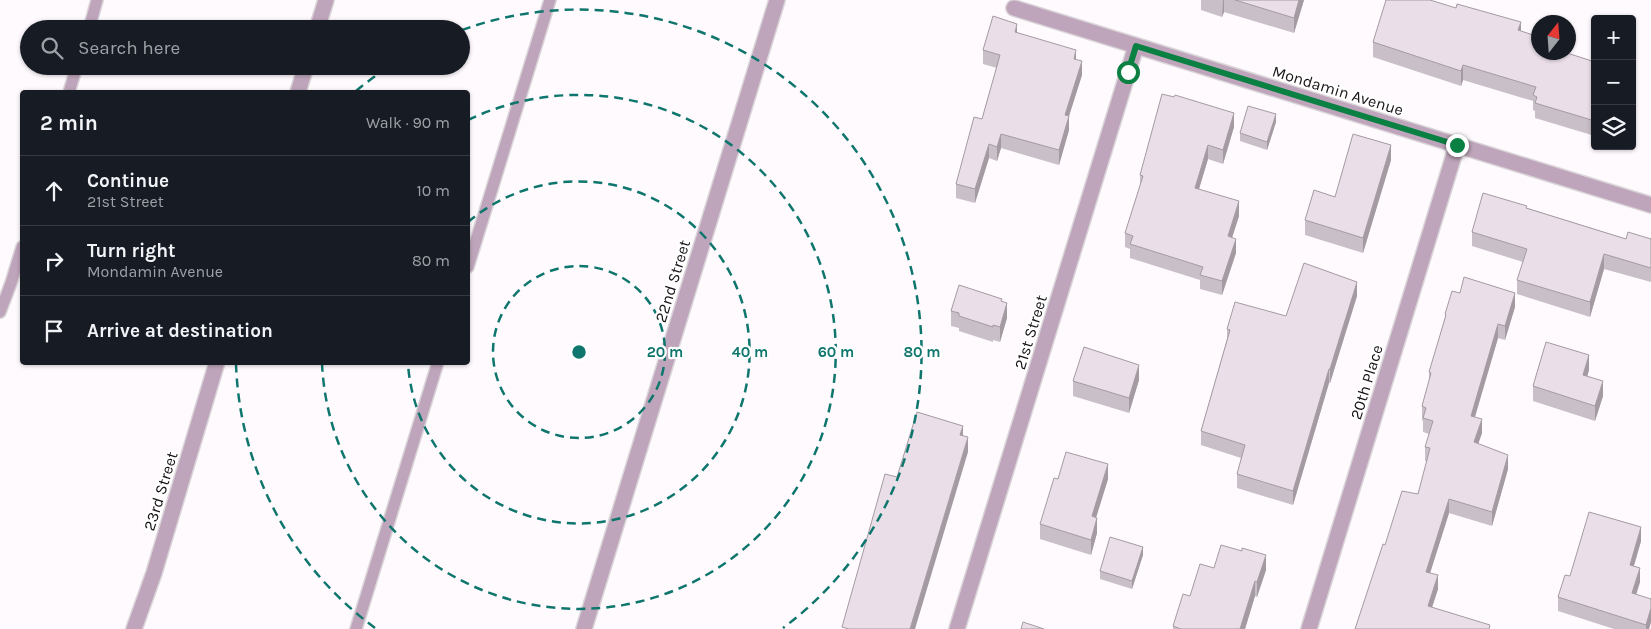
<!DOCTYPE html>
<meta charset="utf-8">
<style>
body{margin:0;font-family:Karla,sans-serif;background:#20242c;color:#f1f3f6}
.controls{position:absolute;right:15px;top:15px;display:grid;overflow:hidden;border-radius:5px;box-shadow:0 1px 4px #0004}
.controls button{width:45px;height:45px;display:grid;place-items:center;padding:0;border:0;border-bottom:1px solid #363941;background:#171b24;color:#f1f3f6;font:25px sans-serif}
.compass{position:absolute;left:1531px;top:15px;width:45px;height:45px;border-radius:50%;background:#171b24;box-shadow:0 1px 4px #0004;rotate:17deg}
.stop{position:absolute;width:15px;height:15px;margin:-11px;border:4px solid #0b8043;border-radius:50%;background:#fff}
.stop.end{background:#0b8043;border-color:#fff;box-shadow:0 1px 5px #0008}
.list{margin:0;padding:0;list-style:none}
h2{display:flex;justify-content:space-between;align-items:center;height:65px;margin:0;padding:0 20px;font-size:21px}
h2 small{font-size:16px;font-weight:400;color:#9ea1a6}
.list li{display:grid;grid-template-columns:32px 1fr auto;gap:15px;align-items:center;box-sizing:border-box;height:70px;padding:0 20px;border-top:1px solid #363941}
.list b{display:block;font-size:19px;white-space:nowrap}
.list p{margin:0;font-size:16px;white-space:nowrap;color:#9ea1a6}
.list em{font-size:16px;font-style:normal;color:#9ea1a6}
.icon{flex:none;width:28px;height:28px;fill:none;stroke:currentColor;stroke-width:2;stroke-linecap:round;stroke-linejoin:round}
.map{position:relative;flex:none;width:1651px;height:629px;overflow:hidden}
.search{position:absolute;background:#171b24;box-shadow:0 1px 4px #0004;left:20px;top:20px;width:450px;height:55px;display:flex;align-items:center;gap:12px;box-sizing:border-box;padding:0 18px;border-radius:28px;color:#9ea1a6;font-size:19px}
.panel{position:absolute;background:#171b24;box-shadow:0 1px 4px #0004;left:20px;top:90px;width:450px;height:275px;border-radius:5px}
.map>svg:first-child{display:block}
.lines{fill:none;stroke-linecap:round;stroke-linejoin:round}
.service-casing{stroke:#dad5d9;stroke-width:14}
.minor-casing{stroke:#dad5d9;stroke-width:18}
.service{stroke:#bfa5bb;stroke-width:11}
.minor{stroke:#bfa5bb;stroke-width:15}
.wall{fill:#c9bfc8}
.shaded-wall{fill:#a49ba2}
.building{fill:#eadee8;stroke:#a49ba2}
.route{stroke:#0b8043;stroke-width:6}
.ring{fill:none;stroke:#0f766e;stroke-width:2.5;stroke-dasharray:9 6}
.labels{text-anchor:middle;stroke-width:4.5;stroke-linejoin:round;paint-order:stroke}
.street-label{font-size:16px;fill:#171316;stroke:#fff}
.centre{fill:#0f766e;stroke:#fff;stroke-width:2.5}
.ring-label{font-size:15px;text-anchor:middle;font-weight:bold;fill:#0f766e;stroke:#fff;stroke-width:4.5;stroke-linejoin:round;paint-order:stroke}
</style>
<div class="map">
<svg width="1651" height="629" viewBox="0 0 1651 629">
<rect width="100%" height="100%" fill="#fffafe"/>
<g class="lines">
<!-- service casing -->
<g class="service-casing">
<g id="service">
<path d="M 89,29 L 97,0"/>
<path d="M 69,92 L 77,66"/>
<path d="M 468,267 L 550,0"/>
<path d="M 0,312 L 11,283 L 22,247"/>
<path d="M 356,629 L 438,362"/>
</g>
</g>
<!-- minor casing -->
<g class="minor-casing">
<g id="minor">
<path d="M 1014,8 L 1651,205"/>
<path d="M 317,29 L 326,0"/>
<path d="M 298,92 L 306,66"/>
<path d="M 134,629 L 154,573 L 217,362"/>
<path d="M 584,629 L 777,0"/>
<path d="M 957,629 L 1136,46"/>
<path d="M 1309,629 L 1457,145"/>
</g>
</g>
<!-- service -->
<use href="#service" class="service"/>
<!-- minor -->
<use href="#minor" class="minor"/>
</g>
<!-- wall -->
<g class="wall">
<path d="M 1201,0 L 1304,0 L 1294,33 L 1224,12 L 1222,17 L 1201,10 Z"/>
<path d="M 1521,31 L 1536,44 L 1595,62 L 1595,136 L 1535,118 L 1535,111 L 1533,110 L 1533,101 L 1463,80 L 1461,86 L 1373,57 L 1373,42 Z"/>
<path d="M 1017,33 L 1076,60 L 1082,75 L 1069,116 L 1069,130 L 1059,165 L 1001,148 L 997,161 L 989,158 L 975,203 L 956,198 L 956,184 L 982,119 L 997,68 L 983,64 L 983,50 Z"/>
<path d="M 1276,122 L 1267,150 L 1240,141 L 1240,133 Z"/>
<path d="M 1234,127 L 1223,164 L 1208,159 L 1199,189 L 1239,216 L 1232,238 L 1236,253 L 1222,295 L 1200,289 L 1200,280 L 1130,258 L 1130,249 L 1125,247 L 1125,233 L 1140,186 L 1140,175 Z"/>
<path d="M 1391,160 L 1363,253 L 1305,235 L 1305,220 L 1335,197 Z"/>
<path d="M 1527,208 L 1626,239 L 1651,239 L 1651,282 L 1604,269 L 1590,317 L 1517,294 L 1517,280 L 1523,262 L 1472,246 L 1472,232 Z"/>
<path d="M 1460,293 L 1515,307 L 1505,340 L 1498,338 L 1475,417 L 1482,433 L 1478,444 L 1508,469 L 1492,526 L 1449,513 L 1430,573 L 1438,589 L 1432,607 L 1490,629 L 1355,629 L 1385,545 L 1418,494 L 1427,461 L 1425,461 L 1425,447 L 1429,434 L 1423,432 L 1423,421 L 1422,420 L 1422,406 L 1429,382 L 1429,372 L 1445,320 L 1445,314 Z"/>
<path d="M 1357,296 L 1330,383 L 1329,383 L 1293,505 L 1237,488 L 1237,474 L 1241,458 L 1201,445 L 1201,431 L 1227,339 L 1227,329 L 1286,316 Z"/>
<path d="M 1002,301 L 1007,318 L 1000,342 L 993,340 L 993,342 L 959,331 L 959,328 L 951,326 L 951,311 Z"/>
<path d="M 1589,370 L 1587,377 L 1603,396 L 1595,421 L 1533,401 L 1533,386 Z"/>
<path d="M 1139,380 L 1129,413 L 1073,396 L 1073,381 Z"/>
<path d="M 1058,479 L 1108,479 L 1096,517 L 1097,533 L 1091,555 L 1040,539 L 1040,524 Z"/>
<path d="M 1641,541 L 1634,566 L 1640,582 L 1636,594 L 1651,622 L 1649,629 L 1614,629 L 1558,611 L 1558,597 L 1570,576 Z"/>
<path d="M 1143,555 L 1132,589 L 1100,579 L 1100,571 Z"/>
<path d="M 1214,568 L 1266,570 L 1257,597 L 1255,596 L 1245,629 L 1173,629 L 1173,626 L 1190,596 Z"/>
</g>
<!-- shaded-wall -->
<g class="shaded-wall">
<path d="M 1223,0 L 1224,0 L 1224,12 L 1222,17 Z"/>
<path d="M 1299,0 L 1304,0 L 1294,33 L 1294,18 Z"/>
<path d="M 1521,22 L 1521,37 L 1518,30 Z"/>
<path d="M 1017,24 L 1017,38 L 1015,32 Z"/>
<path d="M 1076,50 L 1076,64 L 1074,59 Z"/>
<path d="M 1082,61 L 1082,75 L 1069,116 L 1069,130 L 1059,165 L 1059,150 L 1065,115 Z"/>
<path d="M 1463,65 L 1463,80 L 1461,86 L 1461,71 Z"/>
<path d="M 1634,73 L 1634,88 L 1632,95 L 1632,80 Z"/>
<path d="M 1234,113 L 1234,127 L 1223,164 L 1223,150 Z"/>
<path d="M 1276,114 L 1276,122 L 1267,150 L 1267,142 Z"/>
<path d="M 1001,134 L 1001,148 L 997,161 L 997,147 Z"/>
<path d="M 989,144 L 989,158 L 975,203 L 975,189 Z"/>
<path d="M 1208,145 L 1208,159 L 1195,202 L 1195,188 Z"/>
<path d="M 1391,145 L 1391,160 L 1363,253 L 1363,238 Z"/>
<path d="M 1239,201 L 1239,216 L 1228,250 L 1228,236 Z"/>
<path d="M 1236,239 L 1236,253 L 1222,295 L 1222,281 Z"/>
<path d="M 1604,254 L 1604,269 L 1590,317 L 1590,302 Z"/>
<path d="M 1357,282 L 1357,296 L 1330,383 L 1330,369 Z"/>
<path d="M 1515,293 L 1515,307 L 1505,340 L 1505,326 Z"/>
<path d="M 1007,303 L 1007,318 L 1000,342 L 1000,327 Z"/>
<path d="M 1498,324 L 1498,338 L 1471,430 L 1471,416 Z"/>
<path d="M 1589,355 L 1589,370 L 1583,390 L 1583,375 Z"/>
<path d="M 1139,365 L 1139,380 L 1129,413 L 1129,398 Z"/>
<path d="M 1329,369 L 1329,383 L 1293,505 L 1293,491 Z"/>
<path d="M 1603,381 L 1603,396 L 1595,421 L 1595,406 Z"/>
<path d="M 1482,419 L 1482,433 L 1474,456 L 1474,442 Z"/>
<path d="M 963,426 L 963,441 L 960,435 Z"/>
<path d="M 968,437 L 968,452 L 915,629 L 910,629 Z"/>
<path d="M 1508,455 L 1508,469 L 1492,526 L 1492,512 Z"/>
<path d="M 1108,464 L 1108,479 L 1092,531 L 1092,516 Z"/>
<path d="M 1449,499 L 1449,513 L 1426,586 L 1426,572 Z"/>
<path d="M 1097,518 L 1097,533 L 1091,555 L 1091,540 Z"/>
<path d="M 1641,527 L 1641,541 L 1630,579 L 1630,565 Z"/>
<path d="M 1143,547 L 1143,555 L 1132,589 L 1132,581 Z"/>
<path d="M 1266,555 L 1266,570 L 1257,597 L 1257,582 Z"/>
<path d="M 1640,568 L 1640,582 L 1632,608 L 1632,593 Z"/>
<path d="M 1438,575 L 1438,589 L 1428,620 L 1428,606 Z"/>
<path d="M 1255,581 L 1255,596 L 1245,629 L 1240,629 Z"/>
<path d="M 1651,608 L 1651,622 L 1649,629 L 1646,629 L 1646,625 Z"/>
</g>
<!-- building -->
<g class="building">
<path d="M 1235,0 L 1299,0 L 1294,18 Z"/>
<path d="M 1386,0 L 1430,0 L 1456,8 L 1457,4 L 1521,22 L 1518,30 L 1536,36 L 1534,43 L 1538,45 L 1538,52 L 1564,52 L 1595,62 L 1595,121 L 1535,103 L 1537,97 L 1533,95 L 1536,87 L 1463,65 L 1461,71 L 1373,42 Z"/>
<path d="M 993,16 L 1017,24 L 1015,32 L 1076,50 L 1074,59 L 1082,61 L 1065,115 L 1069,116 L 1059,150 L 1001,134 L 997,147 L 989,144 L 975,189 L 956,184 L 974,117 L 982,119 L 1000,55 L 983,50 Z"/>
<path d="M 1162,94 L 1174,97 L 1175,95 L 1234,113 L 1223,150 L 1208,145 L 1195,188 L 1239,201 L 1228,236 L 1236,239 L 1222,281 L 1200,275 L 1203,267 L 1130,244 L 1133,236 L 1125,233 L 1143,176 L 1140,175 Z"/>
<path d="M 1248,106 L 1276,114 L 1267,142 L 1240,133 Z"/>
<path d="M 1353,134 L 1391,145 L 1363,238 L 1305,220 L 1314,190 L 1335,197 Z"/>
<path d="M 1483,193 L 1527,206 L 1526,208 L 1626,239 L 1628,232 L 1651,239 L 1651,268 L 1604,254 L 1590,302 L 1517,280 L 1527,249 L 1472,232 Z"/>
<path d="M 1304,263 L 1357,282 L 1330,369 L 1329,369 L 1293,491 L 1237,474 L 1245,445 L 1201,431 L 1230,330 L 1227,329 L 1235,302 L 1286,316 Z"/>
<path d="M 1464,277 L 1515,293 L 1505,326 L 1498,324 L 1471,416 L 1482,419 L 1474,442 L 1508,455 L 1492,512 L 1449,499 L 1426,572 L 1438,575 L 1428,606 L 1490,625 L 1489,629 L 1355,629 L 1383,544 L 1385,545 L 1402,491 L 1418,494 L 1430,448 L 1425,447 L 1433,421 L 1423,418 L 1426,408 L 1422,406 L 1431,373 L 1429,372 L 1446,315 L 1445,314 L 1452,291 L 1460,293 Z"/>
<path d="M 959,285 L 1002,299 L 1001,301 L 1007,303 L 1000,327 L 993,325 L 993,327 L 959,316 L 959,313 L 951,311 Z"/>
<path d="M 1546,342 L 1589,355 L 1583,375 L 1603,381 L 1595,406 L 1533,386 Z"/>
<path d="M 1084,347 L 1139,365 L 1129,398 L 1073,381 Z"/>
<path d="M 917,412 L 963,426 L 960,435 L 968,437 L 910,629 L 849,629 L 842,627 L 885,474 L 897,477 Z"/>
<path d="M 1066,452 L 1108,464 L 1092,516 L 1097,518 L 1091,540 L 1040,524 L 1054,478 L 1058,479 Z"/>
<path d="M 1589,512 L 1641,527 L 1630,565 L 1640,568 L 1632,593 L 1651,599 L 1651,608 L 1646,625 L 1558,597 L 1565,575 L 1570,576 Z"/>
<path d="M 1110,537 L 1143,547 L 1132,581 L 1100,571 Z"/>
<path d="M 1221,545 L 1242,551 L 1242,548 L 1266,555 L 1257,582 L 1255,581 L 1240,629 L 1181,629 L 1173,626 L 1183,594 L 1190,596 L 1200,564 L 1214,568 Z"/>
<path d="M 1023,622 L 1044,629 L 1021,629 Z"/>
</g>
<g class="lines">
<!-- route -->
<path class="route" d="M 1128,72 L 1136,46 L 1457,145"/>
</g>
<!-- distance rings -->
<g class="ring">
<circle cx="579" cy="352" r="86"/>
<path d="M468 222A171 171 0 1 1 408 364"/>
<path d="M468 120A257 257 0 1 1 322 363"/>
<path d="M375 628A343 343 0 0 1 236 364M356 91A343 343 0 0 1 387 68M462 30A343 343 0 0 1 783 628"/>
</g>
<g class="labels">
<!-- street labels -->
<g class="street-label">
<text transform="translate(1338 90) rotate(17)" y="6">Mondamin Avenue</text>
<text transform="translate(672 281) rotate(-73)" y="6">22nd Street</text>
<text transform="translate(1030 332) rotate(-73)" y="6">21st Street</text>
<text transform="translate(1366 382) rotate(-73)" y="6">20th Place</text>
<text transform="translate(160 491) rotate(-73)" y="6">23rd Street</text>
</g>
</g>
<circle cx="579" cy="352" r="8" class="centre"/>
<g class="ring-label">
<text x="665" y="357">20 m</text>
<text x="750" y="357">40 m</text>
<text x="836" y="357">60 m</text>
<text x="922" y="357">80 m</text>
</g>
</svg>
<div class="controls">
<button>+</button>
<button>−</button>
<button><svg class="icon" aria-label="layers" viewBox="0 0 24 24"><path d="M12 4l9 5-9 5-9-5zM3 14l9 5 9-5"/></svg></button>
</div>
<svg class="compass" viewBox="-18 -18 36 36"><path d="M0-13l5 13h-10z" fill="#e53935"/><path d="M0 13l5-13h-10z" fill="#9ea1a6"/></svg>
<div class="stop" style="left:1128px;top:72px"></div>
<div class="stop end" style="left:1457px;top:145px"></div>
<div class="search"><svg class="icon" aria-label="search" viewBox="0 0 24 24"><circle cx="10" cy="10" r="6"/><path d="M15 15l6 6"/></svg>Search here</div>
<section class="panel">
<h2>2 min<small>Walk · 90 m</small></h2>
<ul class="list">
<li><svg class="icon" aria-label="ahead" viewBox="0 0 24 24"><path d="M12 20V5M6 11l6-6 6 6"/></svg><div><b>Continue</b><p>21st Street</p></div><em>10 m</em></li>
<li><svg class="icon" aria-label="right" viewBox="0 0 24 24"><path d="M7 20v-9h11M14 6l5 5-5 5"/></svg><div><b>Turn right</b><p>Mondamin Avenue</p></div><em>80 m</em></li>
<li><svg class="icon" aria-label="arrive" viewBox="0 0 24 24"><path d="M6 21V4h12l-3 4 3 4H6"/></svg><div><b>Arrive at destination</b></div></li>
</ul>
</section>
</div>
